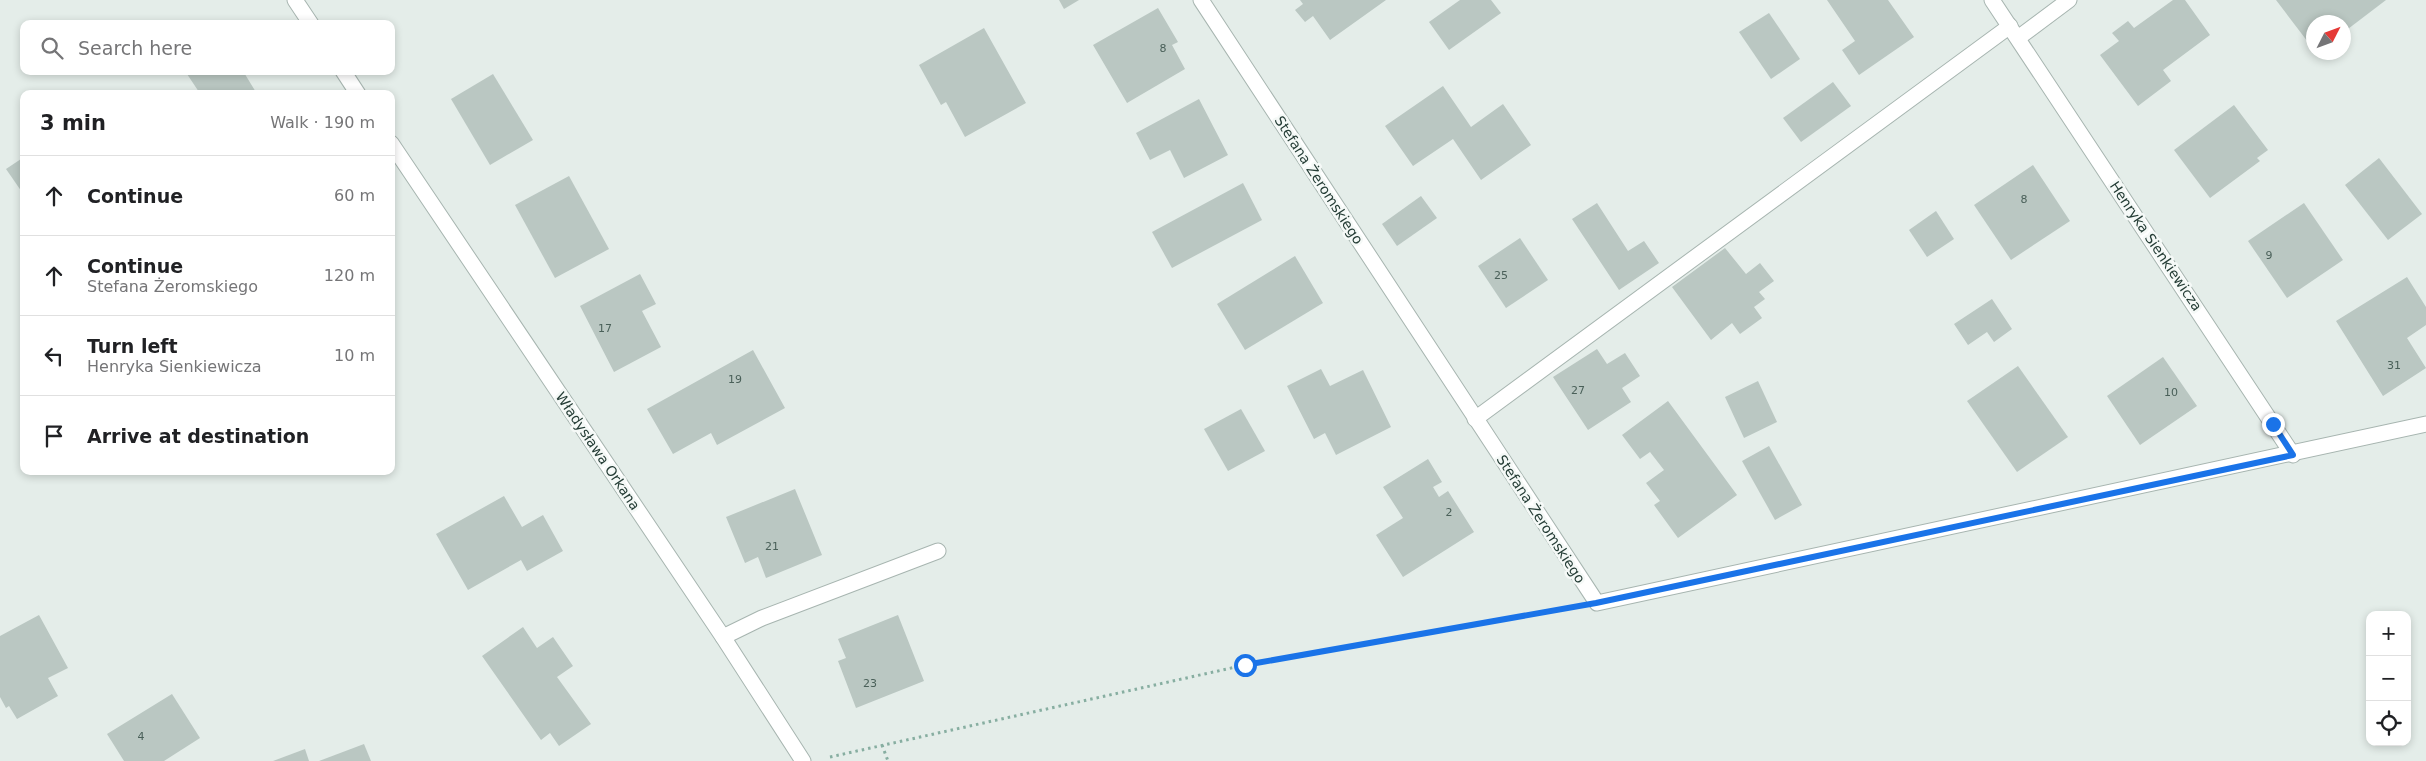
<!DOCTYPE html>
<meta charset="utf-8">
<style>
body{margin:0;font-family:"DejaVu Sans",sans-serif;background:#f6f6f6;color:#202124}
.controls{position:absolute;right:15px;bottom:15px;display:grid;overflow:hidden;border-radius:10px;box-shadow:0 2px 8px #0003}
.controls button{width:45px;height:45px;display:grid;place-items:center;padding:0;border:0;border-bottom:1px solid #e0e0e0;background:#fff;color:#202124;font:25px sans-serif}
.compass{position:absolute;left:2306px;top:15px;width:45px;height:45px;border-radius:50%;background:#fff;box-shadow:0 2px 8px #0003;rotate:48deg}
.stop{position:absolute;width:15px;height:15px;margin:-11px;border:4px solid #1a73e8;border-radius:50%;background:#fff}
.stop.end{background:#1a73e8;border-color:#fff;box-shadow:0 1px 5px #0008}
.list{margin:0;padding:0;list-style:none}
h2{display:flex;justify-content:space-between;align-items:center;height:65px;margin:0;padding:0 20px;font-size:21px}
h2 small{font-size:16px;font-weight:400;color:#757577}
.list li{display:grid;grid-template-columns:32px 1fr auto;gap:15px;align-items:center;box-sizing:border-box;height:80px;padding:0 20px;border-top:1px solid #e0e0e0}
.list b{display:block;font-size:19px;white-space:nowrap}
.list p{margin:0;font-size:16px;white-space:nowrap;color:#757577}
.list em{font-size:16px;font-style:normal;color:#757577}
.icon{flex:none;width:28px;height:28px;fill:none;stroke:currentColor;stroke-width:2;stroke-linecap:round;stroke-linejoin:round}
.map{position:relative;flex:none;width:2426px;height:761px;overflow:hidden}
.search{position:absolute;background:#fff;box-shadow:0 2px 8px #0003;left:20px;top:20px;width:375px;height:55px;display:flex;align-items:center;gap:12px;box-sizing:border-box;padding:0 18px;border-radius:10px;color:#757577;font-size:19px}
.panel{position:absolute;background:#fff;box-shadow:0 2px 8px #0003;left:20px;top:90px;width:375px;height:385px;border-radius:10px}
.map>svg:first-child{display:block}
.building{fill:#bac7c2}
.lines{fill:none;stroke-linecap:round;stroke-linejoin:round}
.minor-casing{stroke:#a7b5b0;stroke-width:17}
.path{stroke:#87aea1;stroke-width:3;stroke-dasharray:2.5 4;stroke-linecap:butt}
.minor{stroke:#fff;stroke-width:15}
.route{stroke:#1a73e8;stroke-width:6}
.labels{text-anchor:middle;stroke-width:5;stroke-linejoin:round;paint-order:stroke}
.number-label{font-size:11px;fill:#4a6059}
.street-label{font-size:14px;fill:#253d36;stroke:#f5f9f7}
</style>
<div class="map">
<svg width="2426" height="761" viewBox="0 0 2426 761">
<rect width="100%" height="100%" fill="#e4ede9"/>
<!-- building -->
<g class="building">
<path d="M 1059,0 L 1079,0 L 1064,9 Z"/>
<path d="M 1300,0 L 1386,0 L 1330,40 L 1313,16 L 1305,22 L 1295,10 L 1303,4 Z"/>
<path d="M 1460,0 L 1491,0 L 1501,13 L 1449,50 L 1429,22 Z"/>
<path d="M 1827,0 L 1888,0 L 1914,37 L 1859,75 L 1842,50 L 1855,41 Z"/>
<path d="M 2173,0 L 2185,0 L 2210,35 L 2163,70 L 2171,81 L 2138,106 L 2100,55 L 2119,41 L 2112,33 L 2128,21 L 2134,28 Z"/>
<path d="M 2276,0 L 2386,0 L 2344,32 L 2344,22 L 2314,22 L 2314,50 Z"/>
<path d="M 1158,8 L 1178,42 L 1172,45 L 1185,69 L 1127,103 L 1093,45 Z"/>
<path d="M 1769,13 L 1800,59 L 1771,79 L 1739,32 Z"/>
<path d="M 984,28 L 1026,103 L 965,137 L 946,102 L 941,105 L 919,65 Z"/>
<path d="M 185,71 L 243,71 L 257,94 L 196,94 L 199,92 Z"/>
<path d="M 493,74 L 533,140 L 490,165 L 451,99 Z"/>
<path d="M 1833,82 L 1851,106 L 1801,142 L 1783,118 Z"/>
<path d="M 1443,86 L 1471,127 L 1503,104 L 1531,145 L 1481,180 L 1453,139 L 1413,166 L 1385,126 Z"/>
<path d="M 1199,99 L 1228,155 L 1184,178 L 1170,150 L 1150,160 L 1136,133 Z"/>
<path d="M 2234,105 L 2268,150 L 2257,158 L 2260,161 L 2210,198 L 2174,150 Z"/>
<path d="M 24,157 L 24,195 L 6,169 Z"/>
<path d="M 2379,158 L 2422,214 L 2388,240 L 2345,185 Z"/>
<path d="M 2033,165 L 2070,221 L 2011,260 L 1974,205 Z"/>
<path d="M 569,176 L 609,249 L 555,278 L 515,205 Z"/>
<path d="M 1243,183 L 1262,220 L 1172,268 L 1152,232 Z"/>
<path d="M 1421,196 L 1437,218 L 1397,246 L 1382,224 Z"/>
<path d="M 1597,203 L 1628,251 L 1644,241 L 1659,263 L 1619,290 L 1572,219 Z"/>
<path d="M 2304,203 L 2343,260 L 2287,298 L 2248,241 Z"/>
<path d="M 1936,211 L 1954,239 L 1927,257 L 1909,230 Z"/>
<path d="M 1520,238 L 1548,280 L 1506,308 L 1478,266 Z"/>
<path d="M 1725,248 L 1746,274 L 1760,263 L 1774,281 L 1759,292 L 1765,299 L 1754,307 L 1762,318 L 1740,334 L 1732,323 L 1711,340 L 1672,287 Z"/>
<path d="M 1295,256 L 1323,303 L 1245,350 L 1217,304 Z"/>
<path d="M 640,274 L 656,304 L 642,311 L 661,347 L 614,372 L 580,306 Z"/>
<path d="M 2407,277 L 2426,307 L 2426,325 L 2407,338 L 2426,368 L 2383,396 L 2336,321 Z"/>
<path d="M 1992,299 L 2012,329 L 1994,342 L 1987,332 L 1968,345 L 1954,324 Z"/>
<path d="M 1597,349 L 1607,364 L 1625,353 L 1640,376 L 1622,388 L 1631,402 L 1588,430 L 1553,377 Z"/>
<path d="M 753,350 L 785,408 L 717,445 L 711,433 L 673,454 L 647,409 Z"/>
<path d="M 2163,357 L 2197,406 L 2140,445 L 2107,396 Z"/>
<path d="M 2018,366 L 2068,437 L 2017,472 L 1967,401 Z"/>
<path d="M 1321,369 L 1330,386 L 1363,370 L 1391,427 L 1336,455 L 1325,433 L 1314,439 L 1287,386 Z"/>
<path d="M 1758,381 L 1777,422 L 1744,438 L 1725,397 Z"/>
<path d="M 1668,401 L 1737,495 L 1678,538 L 1654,505 L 1660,501 L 1646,483 L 1664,470 L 1650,452 L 1640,459 L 1622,435 Z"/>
<path d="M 1241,409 L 1265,451 L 1228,471 L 1204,429 Z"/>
<path d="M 1769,446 L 1802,505 L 1775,520 L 1742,461 Z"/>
<path d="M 1428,459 L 1442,482 L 1433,487 L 1439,497 L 1448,491 L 1474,532 L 1403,577 L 1376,535 L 1403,518 L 1383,487 Z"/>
<path d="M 795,489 L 822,555 L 766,578 L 758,557 L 745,563 L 726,517 Z"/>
<path d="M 504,496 L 522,527 L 543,515 L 563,551 L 527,571 L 521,560 L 468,590 L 436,534 Z"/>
<path d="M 39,615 L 68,668 L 48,678 L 58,696 L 17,719 L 9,706 L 6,708 L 0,697 L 0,636 Z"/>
<path d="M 898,615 L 924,681 L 856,708 L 838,661 L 846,658 L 838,639 Z"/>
<path d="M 523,627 L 537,648 L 553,637 L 573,666 L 557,677 L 591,724 L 559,746 L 550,733 L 541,740 L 482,656 Z"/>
<path d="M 172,694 L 200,738 L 164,761 L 124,761 L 107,734 Z"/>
<path d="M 364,744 L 371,761 L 319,761 Z"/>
<path d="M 305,749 L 309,761 L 273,761 Z"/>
</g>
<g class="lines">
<!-- minor casing -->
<g class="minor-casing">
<g id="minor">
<path d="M 295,0 L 311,24"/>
<path d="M 1201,0 L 1597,603 L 2426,424"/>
<path d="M 1992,0 L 2293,455"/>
<path d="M 2018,38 L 2069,0"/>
<path d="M 343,71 L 358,94"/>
<path d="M 391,143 L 723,637 L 803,761"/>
<path d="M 1475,419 L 2010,26"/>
<path d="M 723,637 L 762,618 L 938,551"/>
</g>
</g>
<!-- path -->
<g class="path">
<path d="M 882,745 L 888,761"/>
<path d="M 830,757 L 1245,665 L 1566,609"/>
</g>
<!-- minor -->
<use href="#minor" class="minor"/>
</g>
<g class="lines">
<!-- route -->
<path class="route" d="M 1245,665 L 1596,603 L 2293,455 L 2273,424"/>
</g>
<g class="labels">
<!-- number labels -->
<g class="number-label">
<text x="1163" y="52">8</text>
<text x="2024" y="203">8</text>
<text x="2269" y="259">9</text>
<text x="1501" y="279">25</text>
<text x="605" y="332">17</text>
<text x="2394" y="369">31</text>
<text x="735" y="383">19</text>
<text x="1578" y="394">27</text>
<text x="2171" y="396">10</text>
<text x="1449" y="516">2</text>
<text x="772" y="550">21</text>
<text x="870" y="687">23</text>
<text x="141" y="740">4</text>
</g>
<!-- street labels -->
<g class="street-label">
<text transform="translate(1319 180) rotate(57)" y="5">Stefana Żeromskiego</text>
<text transform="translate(2156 246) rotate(56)" y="5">Henryka Sienkiewicza</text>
<text transform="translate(598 451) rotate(56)" y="5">Władysława Orkana</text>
<text transform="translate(1541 519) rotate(57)" y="5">Stefana Żeromskiego</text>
</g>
</g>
</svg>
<div class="controls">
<button>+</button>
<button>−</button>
<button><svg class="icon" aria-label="locate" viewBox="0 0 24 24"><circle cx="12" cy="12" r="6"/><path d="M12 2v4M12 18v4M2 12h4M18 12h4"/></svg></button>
</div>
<svg class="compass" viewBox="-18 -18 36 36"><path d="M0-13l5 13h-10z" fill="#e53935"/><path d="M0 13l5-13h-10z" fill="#757577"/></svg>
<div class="stop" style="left:1245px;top:665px"></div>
<div class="stop end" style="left:2273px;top:424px"></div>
<div class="search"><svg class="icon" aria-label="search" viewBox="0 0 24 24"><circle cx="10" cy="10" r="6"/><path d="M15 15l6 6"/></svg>Search here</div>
<section class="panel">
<h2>3 min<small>Walk · 190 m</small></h2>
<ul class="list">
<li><svg class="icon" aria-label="ahead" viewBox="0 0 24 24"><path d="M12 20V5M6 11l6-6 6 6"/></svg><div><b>Continue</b></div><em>60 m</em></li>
<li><svg class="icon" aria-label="ahead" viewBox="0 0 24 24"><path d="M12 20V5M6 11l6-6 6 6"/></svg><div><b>Continue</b><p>Stefana Żeromskiego</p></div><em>120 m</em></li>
<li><svg class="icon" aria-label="left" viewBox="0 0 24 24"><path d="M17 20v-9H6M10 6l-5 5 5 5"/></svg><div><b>Turn left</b><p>Henryka Sienkiewicza</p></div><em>10 m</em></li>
<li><svg class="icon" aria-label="arrive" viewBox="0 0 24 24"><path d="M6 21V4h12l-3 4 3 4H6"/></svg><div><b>Arrive at destination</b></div></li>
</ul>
</section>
</div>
